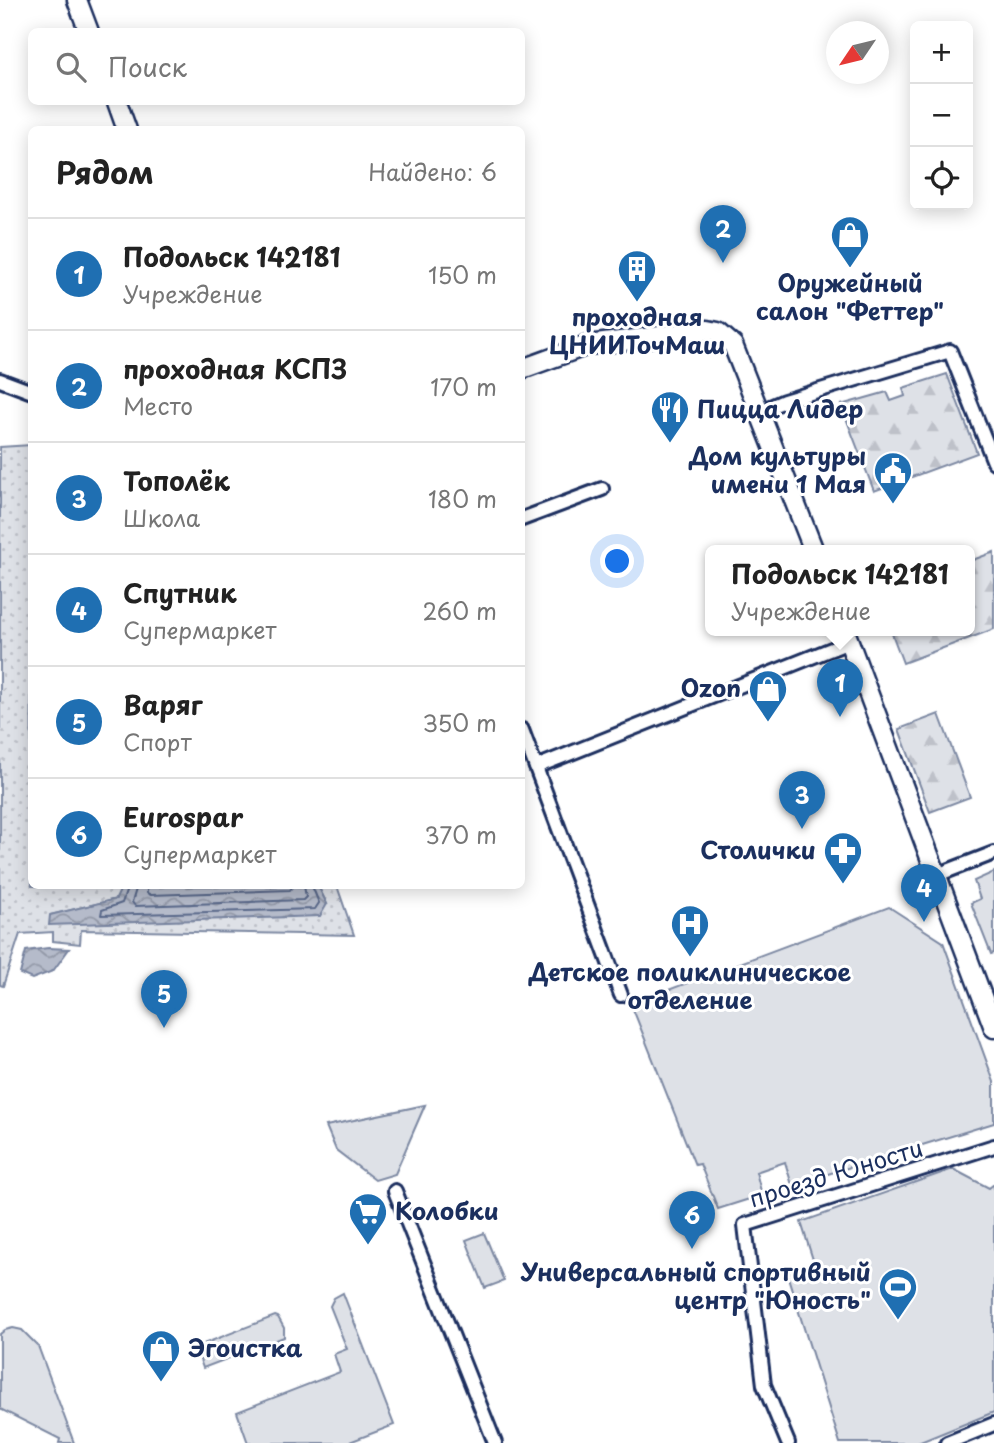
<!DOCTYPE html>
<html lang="ru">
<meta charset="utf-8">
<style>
body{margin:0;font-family:"Playpen Sans",sans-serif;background:#f6f6f6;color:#222}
.controls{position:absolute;right:21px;top:21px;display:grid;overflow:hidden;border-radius:10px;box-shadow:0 4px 18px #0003}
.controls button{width:63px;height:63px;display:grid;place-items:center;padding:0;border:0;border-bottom:2px solid #e0e0e0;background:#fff;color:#222;font:35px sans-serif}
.compass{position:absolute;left:826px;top:21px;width:63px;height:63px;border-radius:50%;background:#fff;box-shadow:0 4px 18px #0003;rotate:235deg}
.you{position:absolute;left:618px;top:562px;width:24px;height:24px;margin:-18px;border:5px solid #fff;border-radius:50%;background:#1a73e8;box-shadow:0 0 0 10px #1a73e833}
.badge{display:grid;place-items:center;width:46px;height:46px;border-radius:50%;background:#1f6fb2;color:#fff;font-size:23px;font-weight:700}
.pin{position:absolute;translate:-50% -58px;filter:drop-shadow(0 2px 4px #0008)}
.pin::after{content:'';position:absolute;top:37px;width:24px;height:21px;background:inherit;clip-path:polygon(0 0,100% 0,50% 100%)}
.popup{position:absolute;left:705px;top:545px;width:270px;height:91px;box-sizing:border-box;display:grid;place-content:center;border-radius:10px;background:#fff;filter:drop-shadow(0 2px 5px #0005);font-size:23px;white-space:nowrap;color:#767676}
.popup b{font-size:26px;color:#222}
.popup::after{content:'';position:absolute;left:50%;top:100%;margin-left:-14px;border:14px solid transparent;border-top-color:#fff}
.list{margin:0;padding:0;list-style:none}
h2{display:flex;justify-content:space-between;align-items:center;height:91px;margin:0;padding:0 28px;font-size:30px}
h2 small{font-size:23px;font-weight:400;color:#767676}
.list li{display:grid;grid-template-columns:46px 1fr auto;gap:21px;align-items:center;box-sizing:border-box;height:112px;padding:0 28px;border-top:2px solid #e0e0e0}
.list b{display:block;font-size:26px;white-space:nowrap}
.list p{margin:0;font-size:23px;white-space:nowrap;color:#767676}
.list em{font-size:23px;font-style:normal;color:#767676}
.icon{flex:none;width:38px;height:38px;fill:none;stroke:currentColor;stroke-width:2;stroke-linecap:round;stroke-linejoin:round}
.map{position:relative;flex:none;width:994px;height:1443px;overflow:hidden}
.search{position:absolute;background:#fff;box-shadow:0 4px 18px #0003;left:28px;top:28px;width:497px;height:77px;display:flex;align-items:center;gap:18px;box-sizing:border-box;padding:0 24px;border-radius:10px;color:#767676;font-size:26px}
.panel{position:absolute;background:#fff;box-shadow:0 4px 18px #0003;left:28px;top:126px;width:497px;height:763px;border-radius:10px}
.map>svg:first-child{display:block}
.green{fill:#dee1e7;stroke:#7c88a2;stroke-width:2}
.forest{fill:url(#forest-firs);stroke:#7c88a2;stroke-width:2}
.garden{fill:url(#garden-dots);stroke:#7c88a2;stroke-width:2}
.water{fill:url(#water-waves);stroke:#77839f;stroke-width:2}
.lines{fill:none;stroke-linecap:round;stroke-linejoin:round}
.shore{stroke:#596789;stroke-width:2}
.street-casing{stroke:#1b2f5e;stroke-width:18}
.secondary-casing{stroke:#1b2f5e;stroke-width:23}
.street{stroke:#fff;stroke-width:12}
.secondary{stroke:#fff;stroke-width:18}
.labels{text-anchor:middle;stroke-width:6;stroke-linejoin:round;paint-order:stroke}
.poi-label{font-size:24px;font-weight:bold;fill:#1b2f5e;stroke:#fff;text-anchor:end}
.street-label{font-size:24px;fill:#1b2f5e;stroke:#fff}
</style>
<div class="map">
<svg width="994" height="1443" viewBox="0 0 994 1443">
<defs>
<pattern id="forest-firs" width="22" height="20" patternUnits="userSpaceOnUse" patternTransform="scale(1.75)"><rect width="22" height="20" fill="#dee1e7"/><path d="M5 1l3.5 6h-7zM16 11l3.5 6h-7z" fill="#bec1c9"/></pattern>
<pattern id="garden-dots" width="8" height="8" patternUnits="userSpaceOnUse" patternTransform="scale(1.75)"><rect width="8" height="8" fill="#dee1e7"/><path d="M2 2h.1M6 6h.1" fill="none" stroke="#bec1c9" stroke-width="1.8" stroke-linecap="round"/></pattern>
<pattern id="water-waves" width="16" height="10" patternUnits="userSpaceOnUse" patternTransform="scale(1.75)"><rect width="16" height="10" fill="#b5bbca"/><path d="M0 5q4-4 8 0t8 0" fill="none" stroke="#9298a7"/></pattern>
</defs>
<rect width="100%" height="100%" fill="#fff"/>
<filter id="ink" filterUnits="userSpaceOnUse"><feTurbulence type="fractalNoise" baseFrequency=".0143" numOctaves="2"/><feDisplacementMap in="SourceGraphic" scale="14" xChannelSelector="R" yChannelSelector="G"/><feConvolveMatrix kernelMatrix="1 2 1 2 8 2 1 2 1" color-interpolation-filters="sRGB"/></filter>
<g filter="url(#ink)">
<!-- green -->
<g class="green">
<path d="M 994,872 L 994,953 L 991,954 L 971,903 L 980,899 L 974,881 Z"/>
<path d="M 889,907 L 943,942 L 994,1082 L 994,1123 L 792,1185 L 785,1162 L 756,1172 L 762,1195 L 718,1209 L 700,1164 L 695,1165 L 631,1004 Z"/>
<path d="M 425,1105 L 395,1174 L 375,1180 L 336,1150 L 326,1126 Z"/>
<path d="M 953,1169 L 989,1188 L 994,1184 L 994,1412 L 918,1443 L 840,1443 L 787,1274 L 814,1263 L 801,1222 Z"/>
<path d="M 484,1233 L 504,1281 L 485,1288 L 466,1240 Z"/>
<path d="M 343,1293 L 394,1425 L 347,1443 L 248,1443 L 237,1412 L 340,1372 L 334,1354 L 347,1349 L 330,1306 L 334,1298 Z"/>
<path d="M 275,1316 L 278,1317 L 284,1328 L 284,1337 L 203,1368 L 196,1349 L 198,1346 Z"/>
<path d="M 13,1328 L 22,1330 L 38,1346 L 74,1443 L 59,1443 L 60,1439 L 0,1409 L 0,1334 L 5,1330 Z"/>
</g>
<!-- forest -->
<g class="forest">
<path d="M 947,374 L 977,453 L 874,491 L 841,405 L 887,392 L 891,401 L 905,396 L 903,388 Z"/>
<path d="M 994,552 L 994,629 L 903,663 L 891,631 L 970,631 L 970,561 Z"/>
<path d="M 939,714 L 970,797 L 930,812 L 899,729 Z"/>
</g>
<!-- garden -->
<path class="garden" d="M 31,445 L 32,886 L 122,886 L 117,899 L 50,915 L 327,904 L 318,886 L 337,886 L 354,935 L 81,930 L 80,944 L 53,941 L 53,932 L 20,934 L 3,986 L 0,985 L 0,447 Z"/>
<!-- water -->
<g class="water">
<path d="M 122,886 L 318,886 L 327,904 L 320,916 L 49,925 L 50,915 L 116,899 Z"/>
<path d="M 48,948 L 69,949 L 53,971 L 32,979 L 20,974 L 26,951 Z"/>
</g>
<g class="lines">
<!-- shore -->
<g class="shore">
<path d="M 128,886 L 122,903 L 102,910 L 101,915 L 315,909 L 319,903 L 312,886"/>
<path d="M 137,886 L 132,902 L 135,906 L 303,900 L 306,897 L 304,886"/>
<path d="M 147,886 L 147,893 L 151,895 L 290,890 L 293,886"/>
</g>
<!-- street casing -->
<g class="street-casing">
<g id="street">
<path d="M 0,380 L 32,392"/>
<path d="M 761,411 L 784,401 L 950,351 L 994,462"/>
<path d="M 522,519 L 602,489"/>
<path d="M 522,730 L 621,995"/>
<path d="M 536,767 L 849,642"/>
<path d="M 937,875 L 994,853"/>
<path d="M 395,1191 L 495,1443"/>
<path d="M 788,1443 L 764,1385 L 745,1225 L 994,1146"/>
<path d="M 947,1443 L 994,1424"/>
</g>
</g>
<!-- secondary casing -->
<g class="secondary-casing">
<g id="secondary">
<path d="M 77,0 L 89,32"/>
<path d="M 117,102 L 127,130"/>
<path d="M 522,369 L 588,345 L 708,330 L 718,332 L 733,345 L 814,551"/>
<path d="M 845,631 L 994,1028"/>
</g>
</g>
<!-- street -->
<use href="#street" class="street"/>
<!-- secondary -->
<use href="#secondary" class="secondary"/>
</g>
</g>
<!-- icons -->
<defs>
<g id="shop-pin" transform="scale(2.0125)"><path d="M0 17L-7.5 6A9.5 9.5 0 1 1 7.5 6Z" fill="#1f6fb2" stroke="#fff"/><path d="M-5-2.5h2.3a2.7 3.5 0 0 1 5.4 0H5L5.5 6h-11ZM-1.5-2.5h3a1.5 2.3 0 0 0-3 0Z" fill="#fff"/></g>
<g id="building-pin" transform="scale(2.0125)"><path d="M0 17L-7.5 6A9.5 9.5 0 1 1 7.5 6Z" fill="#1f6fb2" stroke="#fff"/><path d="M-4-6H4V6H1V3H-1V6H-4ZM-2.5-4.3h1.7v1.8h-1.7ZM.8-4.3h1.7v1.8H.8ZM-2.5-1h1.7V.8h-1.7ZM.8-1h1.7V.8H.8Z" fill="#fff"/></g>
<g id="restaurant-pin" transform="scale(2.0125)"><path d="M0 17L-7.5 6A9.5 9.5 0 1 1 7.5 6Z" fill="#1f6fb2" stroke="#fff"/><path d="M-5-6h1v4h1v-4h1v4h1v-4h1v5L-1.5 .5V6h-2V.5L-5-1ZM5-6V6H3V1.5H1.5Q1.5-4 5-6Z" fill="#fff"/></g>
<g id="civic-pin" transform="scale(2.0125)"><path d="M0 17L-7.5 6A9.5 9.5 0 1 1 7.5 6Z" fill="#1f6fb2" stroke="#fff"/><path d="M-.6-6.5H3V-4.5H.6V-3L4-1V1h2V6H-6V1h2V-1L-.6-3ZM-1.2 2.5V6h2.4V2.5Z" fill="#fff"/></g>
<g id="pharmacy-pin" transform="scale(2.0125)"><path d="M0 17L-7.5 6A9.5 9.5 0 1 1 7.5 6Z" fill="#1f6fb2" stroke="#fff"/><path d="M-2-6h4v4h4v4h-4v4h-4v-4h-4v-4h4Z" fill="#fff"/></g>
<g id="hospital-pin" transform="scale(2.0125)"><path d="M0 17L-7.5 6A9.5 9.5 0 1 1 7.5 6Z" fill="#1f6fb2" stroke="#fff"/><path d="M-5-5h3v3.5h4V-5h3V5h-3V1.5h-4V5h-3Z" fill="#fff"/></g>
<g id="supermarket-pin" transform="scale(2.0125)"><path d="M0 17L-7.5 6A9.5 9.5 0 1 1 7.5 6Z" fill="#1f6fb2" stroke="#fff"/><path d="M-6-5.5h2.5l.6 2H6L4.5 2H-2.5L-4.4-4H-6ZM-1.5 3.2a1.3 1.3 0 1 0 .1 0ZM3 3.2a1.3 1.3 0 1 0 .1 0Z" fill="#fff"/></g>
<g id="stadium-pin" transform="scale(2.0125)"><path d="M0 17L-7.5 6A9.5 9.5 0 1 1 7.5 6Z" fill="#1f6fb2" stroke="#fff"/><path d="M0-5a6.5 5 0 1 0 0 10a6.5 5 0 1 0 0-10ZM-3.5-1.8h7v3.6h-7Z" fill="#fff"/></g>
</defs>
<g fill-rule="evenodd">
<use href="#shop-pin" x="850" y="235"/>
<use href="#building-pin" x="637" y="269"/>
<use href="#restaurant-pin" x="670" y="410"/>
<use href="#civic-pin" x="893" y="471"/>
<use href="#shop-pin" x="768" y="689"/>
<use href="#pharmacy-pin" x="843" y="851"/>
<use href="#hospital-pin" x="690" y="924"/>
<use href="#supermarket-pin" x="368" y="1212"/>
<use href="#stadium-pin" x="898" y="1287"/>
<use href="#shop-pin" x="161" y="1349"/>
</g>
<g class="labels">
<!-- poi labels -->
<g class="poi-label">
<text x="850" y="292" text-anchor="middle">Оружейный<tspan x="850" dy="28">салон "Феттер"</tspan></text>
<text x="637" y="326" text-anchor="middle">проходная<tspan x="637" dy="28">ЦНИИТочМаш</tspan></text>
<text x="697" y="418" text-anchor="start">Пицца Лидер</text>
<text x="866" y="465">Дом культуры<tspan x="866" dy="28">имени 1 Мая</tspan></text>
<text x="741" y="697">Ozon</text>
<text x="816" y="859">Столички</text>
<text x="690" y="981" text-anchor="middle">Детское поликлиническое<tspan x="690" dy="28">отделение</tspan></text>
<text x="395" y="1220" text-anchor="start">Колобки</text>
<text x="871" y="1281">Универсальный спортивный<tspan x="871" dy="28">центр "Юность"</tspan></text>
<text x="188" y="1357" text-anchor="start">Эгоистка</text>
</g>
<!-- street labels -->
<g class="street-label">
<text transform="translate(836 1174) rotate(-17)" y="8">проезд Юности</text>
</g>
</g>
</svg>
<div class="controls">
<button>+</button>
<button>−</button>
<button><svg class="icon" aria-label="locate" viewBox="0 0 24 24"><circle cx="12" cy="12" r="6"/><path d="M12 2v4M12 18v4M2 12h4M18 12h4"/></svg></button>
</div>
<svg class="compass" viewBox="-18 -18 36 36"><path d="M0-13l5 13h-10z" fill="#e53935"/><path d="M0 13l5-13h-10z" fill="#767676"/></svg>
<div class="you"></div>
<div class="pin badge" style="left:840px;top:717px">1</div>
<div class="popup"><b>Подольск 142181</b>Учреждение</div>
<div class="pin badge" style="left:723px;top:263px">2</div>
<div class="pin badge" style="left:802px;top:829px">3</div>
<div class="pin badge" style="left:924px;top:922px">4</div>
<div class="pin badge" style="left:164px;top:1028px">5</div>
<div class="pin badge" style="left:692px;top:1249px">6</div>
<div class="search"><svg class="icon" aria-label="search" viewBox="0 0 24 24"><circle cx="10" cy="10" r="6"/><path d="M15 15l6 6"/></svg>Поиск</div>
<section class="panel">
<h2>Рядом<small>Найдено: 6</small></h2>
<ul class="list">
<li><span class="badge">1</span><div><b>Подольск 142181</b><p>Учреждение</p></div><em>150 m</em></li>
<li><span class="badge">2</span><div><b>проходная КСПЗ</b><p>Место</p></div><em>170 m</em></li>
<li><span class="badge">3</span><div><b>Тополёк</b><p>Школа</p></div><em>180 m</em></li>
<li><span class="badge">4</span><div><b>Спутник</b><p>Супермаркет</p></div><em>260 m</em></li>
<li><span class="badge">5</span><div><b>Варяг</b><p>Спорт</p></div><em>350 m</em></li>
<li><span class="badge">6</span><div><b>Eurospar</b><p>Супермаркет</p></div><em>370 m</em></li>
</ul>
</section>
</div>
